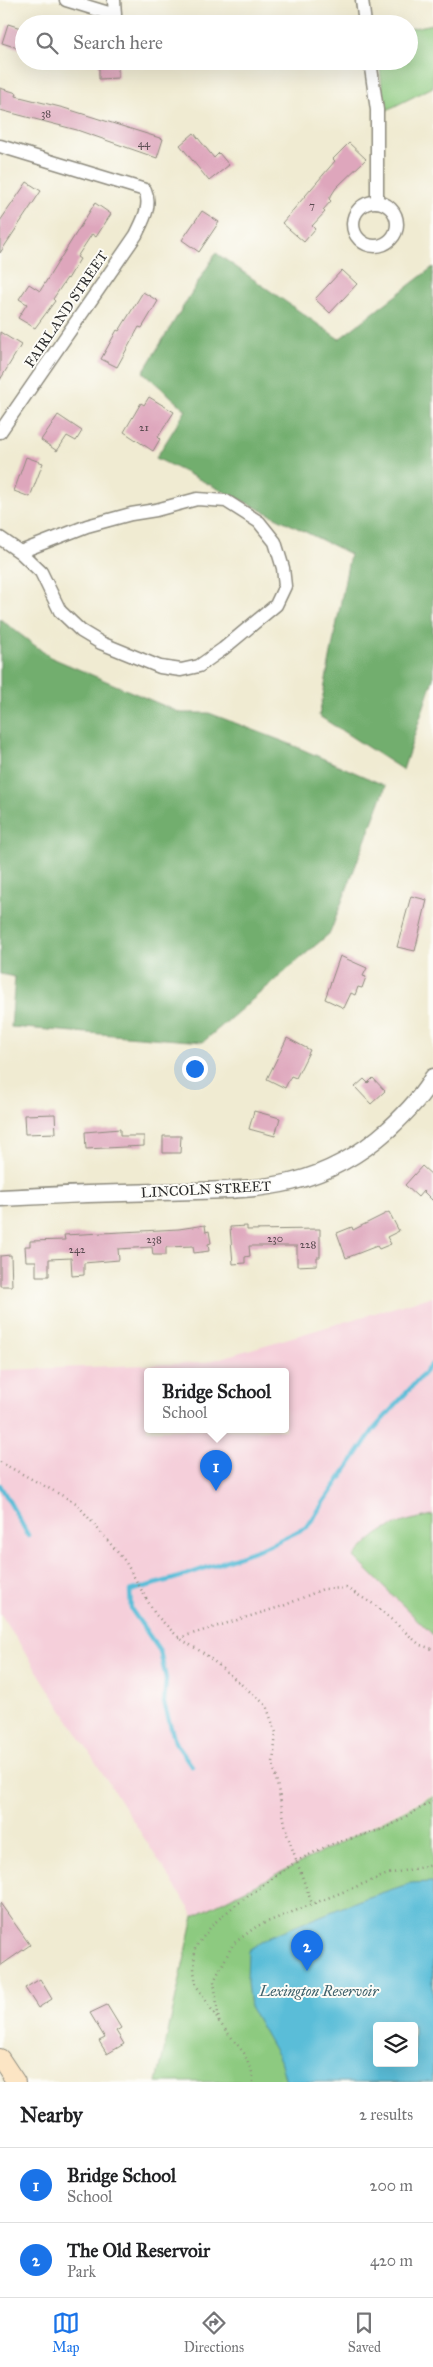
<!DOCTYPE html>
<style>
body{margin:0;font-family:"IM FELL Great Primer",serif;background:#f2f2f2;color:#202124}
.controls{position:absolute;right:15px;bottom:15px;display:grid;overflow:hidden;border-radius:5px;box-shadow:0 5px 20px #0002}
.controls button{width:45px;height:45px;display:grid;place-items:center;padding:0;border:0;border-bottom:1px solid #e0e0e0;background:#fff;color:#202124;font:25px sans-serif}
.you{position:absolute;left:194px;top:1068px;width:18px;height:18px;margin:-12px;border:4px solid #fff;border-radius:50%;background:#1a73e8;box-shadow:0 0 0 8px #1a73e833}
.badge{display:grid;place-items:center;width:32px;height:32px;border-radius:50%;background:#1a73e8;color:#fff;font-size:16px;font-weight:700}
.pin{position:absolute;translate:-50% -41px;filter:drop-shadow(0 1px 2px #0008)}
.pin::after{content:'';position:absolute;top:26px;width:18px;height:15px;background:inherit;clip-path:polygon(0 0,100% 0,50% 100%)}
.popup{position:absolute;left:144px;top:1368px;width:145px;height:65px;box-sizing:border-box;display:grid;place-content:center;border-radius:5px;background:#fff;filter:drop-shadow(0 1px 4px #0005);font-size:16px;white-space:nowrap;color:#757577}
.popup b{font-size:19px;color:#202124}
.popup::after{content:'';position:absolute;left:50%;top:100%;margin-left:-10px;border:10px solid transparent;border-top-color:#fff}
.list{margin:0;padding:0;list-style:none}
h2{display:flex;justify-content:space-between;align-items:center;height:65px;margin:0;padding:0 20px;font-size:21px}
h2 small{font-size:16px;font-weight:400;color:#757577}
.list li{display:grid;grid-template-columns:32px 1fr auto;gap:15px;align-items:center;box-sizing:border-box;height:75px;padding:0 20px;border-top:1px solid #e0e0e0}
.list b{display:block;font-size:19px;white-space:nowrap}
.list p{margin:0;font-size:16px;white-space:nowrap;color:#757577}
.list em{font-size:16px;font-style:normal;color:#757577}
.icon{flex:none;width:28px;height:28px;fill:none;stroke:currentColor;stroke-width:2;stroke-linecap:round;stroke-linejoin:round}
.map{position:relative;flex:none;width:433px;height:2082px;overflow:hidden}
.search{position:absolute;background:#fff;box-shadow:0 5px 20px #0002;left:15px;right:15px;top:15px;height:55px;display:flex;align-items:center;gap:12px;box-sizing:border-box;padding:0 18px;border-radius:28px;color:#757577;font-size:19px}
.sheet{height:215px;background:#fff}
nav{display:flex;justify-content:space-around;align-items:center;box-sizing:border-box;height:70px;border-top:1px solid #e0e0e0;background:#fff;font-size:14px;color:#757577}
nav a{display:grid;justify-items:center;gap:2px}
nav .on{color:#1a73e8}
.map>svg:first-child{display:block}
.built{fill:#f5cfda;fill-rule:evenodd}
.green{fill:#8dca80;stroke:#5c7a56;fill-rule:evenodd}
.forest{fill:#72ae6e;stroke:#4e6c4c}
.water{fill:#5abdd8;stroke:#427482;fill-rule:evenodd}
.lines{fill:none;stroke-linecap:round;stroke-linejoin:round}
.stream{stroke:#5abdd8;stroke-width:4.5}
.building{fill:#dea6bc}
.minor-casing{stroke:#8e8b7e;stroke-width:15}
.tertiary-casing{stroke:#8e8b7e;stroke-width:19}
.secondary-casing{stroke:#8e8b7e;stroke-width:20}
.path{stroke:#8e8b7e;stroke-width:2.5;stroke-dasharray:1 4;stroke-linecap:butt}
.minor{stroke:#fff;stroke-width:12}
.tertiary{stroke:#fff;stroke-width:16}
.secondary{stroke:#fce5c4;stroke-width:18}
.labels{text-anchor:middle;stroke-width:4;stroke-linejoin:round;paint-order:stroke}
.number-label{font-size:11px;fill:#584a4f}
.street-label{font-size:14px;fill:#2b2b2b;stroke:#fdfcf7}
.water-label{font-size:15px;font-style:italic;fill:#3b5e68;stroke:#fdfcf7}
</style>
<div class="map">
<svg width="433" height="2082" viewBox="0 0 433 2082">
<rect width="100%" height="100%" fill="#fdfcf7"/>
<filter id="ink" filterUnits="userSpaceOnUse"><feTurbulence type="fractalNoise" baseFrequency=".02" numOctaves="2"/><feDisplacementMap in="SourceGraphic" scale="10" xChannelSelector="R" yChannelSelector="G"/><feConvolveMatrix kernelMatrix="1 2 1 2 8 2 1 2 1" color-interpolation-filters="sRGB"/></filter>
<filter id="wash" filterUnits="userSpaceOnUse"><feTurbulence type="fractalNoise" baseFrequency=".0096" numOctaves="4" result="noise"/><feDisplacementMap in="SourceGraphic" scale="20" xChannelSelector="R" yChannelSelector="G"/><feGaussianBlur stdDeviation="1.12" result="paint"/><feColorMatrix in="noise" values="0 0 0 0 0 0 0 0 0 0 0 0 0 0 0 0 0 1.4 0 .05"/><feComposite in="paint" operator="in"/></filter>
<g filter="url(#wash)">
<rect width="100%" height="100%" fill="#f0ebd2"/>
<!-- built -->
<path class="built" d="M 433,1296 L 433,1794 L 194,1916 L 0,1613 L 0,1370 L 203,1363 ZM 147,1372 L 285,1372 L 285,1430 L 147,1430 Z"/>
<!-- green -->
<g class="green">
<path d="M 433,24 L 433,87 L 385,111 L 379,61 L 409,61 L 409,29 Z"/>
<path d="M 433,1515 L 433,1635 L 354,1557 C 380,1527 395,1523 433,1515 Z"/>
<path d="M 433,1796 L 433,2082 L 157,2082 L 194,1916 ZM 377,2026 L 414,2026 L 414,2063 L 377,2063 Z"/>
</g>
<!-- forest -->
<g class="forest">
<path d="M 216,253 L 339,339 L 433,267 L 433,679 L 403,770 L 319,716 L 350,554 L 156,458 L 186,410 L 143,372 Z"/>
<path d="M 0,619 L 50,657 L 181,713 L 209,713 L 290,744 L 386,786 L 330,933 L 203,1042 L 11,1027 L 15,977 L 0,974 Z"/>
</g>
<!-- water -->
<path class="water" d="M 433,1882 L 433,2082 L 286,2082 L 280,2060 L 250,2007 L 247,1982 L 248,1950 L 271,1936 L 360,1900 L 411,1883 ZM 377,2026 L 414,2026 L 414,2063 L 377,2063 Z"/>
<g class="lines">
<!-- stream -->
<g class="stream">
<path d="M 0,1485 L 28,1535"/>
<path d="M 192,1766 L 175,1742 L 164,1703 L 166,1679 L 160,1651 L 131,1609 L 130,1591 L 180,1577 L 265,1547 L 307,1527 L 374,1429 L 433,1363"/>
</g>
</g>
<g id="blocks">
<!-- building -->
<g class="building">
<path d="M 8,24 L 24,29 L 24,50 L 2,43 Z"/>
<path d="M 99,61 L 118,61 L 118,78 L 99,79 Z"/>
<path d="M 0,88 L 17,93 L 16,96 L 64,108 L 163,139 L 157,158 L 77,130 L 0,110 Z"/>
<path d="M 194,133 L 214,158 L 219,153 L 229,165 L 209,181 L 180,145 Z"/>
<path d="M 349,143 L 366,159 L 336,188 L 329,199 L 331,201 L 323,210 L 325,212 L 312,226 L 315,229 L 304,242 L 282,223 L 335,161 L 333,159 Z"/>
<path d="M 27,182 L 41,191 L 0,253 L 0,221 Z"/>
<path d="M 95,203 L 111,214 L 96,237 L 92,234 L 77,257 L 80,259 L 68,279 L 67,278 L 53,299 L 55,301 L 35,328 L 18,318 L 27,304 L 19,299 L 29,284 L 40,291 Z"/>
<path d="M 202,211 L 219,222 L 199,252 L 182,240 Z"/>
<path d="M 342,270 L 357,284 L 330,313 L 315,299 Z"/>
<path d="M 143,292 L 158,301 L 142,328 L 139,327 L 117,367 L 101,359 L 117,330 L 119,331 Z"/>
<path d="M 0,332 L 21,345 L 0,380 Z"/>
<path d="M 149,397 L 174,412 L 158,437 L 160,439 L 153,451 L 124,432 L 141,403 L 144,405 Z"/>
<path d="M 58,415 L 82,431 L 76,441 L 67,436 L 57,451 L 41,440 Z"/>
<path d="M 26,457 L 43,463 L 30,497 L 14,491 Z"/>
<path d="M 411,896 L 427,900 L 415,951 L 397,947 Z"/>
<path d="M 340,956 L 367,968 L 363,976 L 366,977 L 362,988 L 358,987 L 355,995 L 351,993 L 344,1008 L 325,999 Z"/>
<path d="M 287,1038 L 310,1050 L 296,1078 L 291,1076 L 285,1088 L 267,1079 Z"/>
<path d="M 373,1078 L 385,1091 L 371,1104 L 355,1087 L 364,1079 L 368,1083 Z"/>
<path d="M 254,1111 L 280,1118 L 275,1136 L 249,1129 Z"/>
<path d="M 55,1114 L 56,1133 L 25,1134 L 24,1115 Z"/>
<path d="M 120,1129 L 120,1136 L 144,1136 L 144,1146 L 86,1149 L 85,1132 Z"/>
<path d="M 163,1136 L 181,1136 L 180,1153 L 163,1153 Z"/>
<path d="M 422,1166 L 433,1176 L 433,1201 L 423,1191 L 418,1197 L 405,1185 Z"/>
<path d="M 389,1212 L 399,1231 L 387,1237 L 391,1244 L 379,1249 L 377,1246 L 346,1258 L 337,1233 L 352,1227 L 353,1230 Z"/>
<path d="M 205,1225 L 206,1232 L 209,1231 L 211,1243 L 208,1244 L 209,1251 L 194,1253 L 193,1246 L 166,1247 L 166,1255 L 153,1255 L 152,1247 L 118,1249 L 119,1260 L 84,1263 L 84,1275 L 72,1276 L 71,1258 L 49,1259 L 49,1276 L 36,1276 L 36,1261 L 26,1261 L 25,1246 L 30,1246 L 30,1241 L 65,1240 L 64,1235 L 179,1229 Z"/>
<path d="M 247,1226 L 247,1230 L 320,1229 L 320,1257 L 317,1257 L 317,1265 L 297,1266 L 297,1246 L 249,1246 L 250,1256 L 245,1257 L 245,1263 L 233,1264 L 230,1227 Z"/>
<path d="M 11,1255 L 12,1286 L 0,1286 L 0,1256 Z"/>
<path d="M 0,1903 L 30,1945 L 0,1966 Z"/>
<path d="M 40,1979 L 52,1999 L 38,2008 L 25,1988 Z"/>
<path d="M 107,2005 L 121,2028 L 116,2031 L 124,2044 L 107,2054 L 99,2041 L 105,2038 L 90,2013 Z"/>
</g>
</g>
</g>
<g filter="url(#ink)">
<use href="#blocks" fill-opacity="0" stroke="#8e8b7e" stroke-width="1"/>
<g class="lines">
<!-- minor casing -->
<g class="minor-casing">
<g id="minor">
<path d="M 66,0 L 115,15 L 114,0"/>
<path d="M 362,0 L 365,24"/>
<path d="M 370,61 L 377,110 L 377,202"/>
<path d="M 0,146 L 145,190 C 152,206 143,220 136,235 L 0,432"/>
<circle cx="375" cy="224" r="22"/>
<path d="M 0,538 L 20,552 L 41,572 L 60,611 L 81,631 L 101,643 L 160,667 L 181,670 L 199,666 L 223,649 L 276,605 L 285,586 L 283,568 L 275,542 L 259,522 L 226,501 L 197,499 L 156,510 L 131,514 L 87,526 L 20,552"/>
</g>
</g>
<!-- tertiary casing -->
<g class="tertiary-casing">
<path id="tertiary" d="M 0,1198 C 53,1195 106,1193 159,1192 C 251,1189 315,1195 389,1129 C 405,1114 422,1097 433,1077"/>
</g>
<!-- secondary casing -->
<g class="secondary-casing">
<path id="secondary" d="M 0,2058 L 16,2082"/>
</g>
<!-- path -->
<g class="path">
<path d="M 0,1462 L 76,1503 L 125,1561 L 155,1614 L 179,1638 L 205,1654 L 266,1705 L 276,1733 L 273,1763 L 287,1834 L 312,1904"/>
<path d="M 179,1638 L 283,1606 L 323,1589 L 346,1588 L 375,1605 L 420,1645 L 433,1649"/>
<path d="M 219,2022 L 214,1981 L 233,1944 L 257,1926 L 388,1874 L 433,1865"/>
<path d="M 253,2082 L 253,2075 L 244,2053 L 220,2023 L 196,1985 L 194,1971 L 195,1948 L 212,1925 L 233,1907 L 297,1861 L 329,1845 L 386,1828 L 433,1801"/>
</g>
<!-- minor -->
<use href="#minor" class="minor"/>
<!-- tertiary -->
<use href="#tertiary" class="tertiary"/>
<!-- secondary -->
<use href="#secondary" class="secondary"/>
</g>
</g>
<g class="labels">
<!-- number labels -->
<g class="number-label">
<text x="46" y="117">38</text>
<text x="144" y="147">44</text>
<text x="312" y="209">7</text>
<text x="144" y="431">21</text>
<text x="275" y="1242">230</text>
<text x="154" y="1243">238</text>
<text x="308" y="1248">228</text>
<text x="77" y="1253">242</text>
</g>
<!-- street labels -->
<g class="street-label">
<text transform="translate(66 309) rotate(-56)" y="5">FAIRLAND STREET</text>
<text transform="translate(206 1189) rotate(-3)" y="5">LINCOLN STREET</text>
</g>
<!-- water labels -->
<g class="water-label">
<text x="319" y="1996">Lexington Reservoir</text>
</g>
</g>
</svg>
<div class="controls">
<button><svg class="icon" aria-label="layers" viewBox="0 0 24 24"><path d="M12 4l9 5-9 5-9-5zM3 14l9 5 9-5"/></svg></button>
</div>
<div class="you"></div>
<div class="pin badge" style="left:216px;top:1491px">1</div>
<div class="popup"><b>Bridge School</b>School</div>
<div class="pin badge" style="left:307px;top:1971px">2</div>
<div class="search"><svg class="icon" aria-label="search" viewBox="0 0 24 24"><circle cx="10" cy="10" r="6"/><path d="M15 15l6 6"/></svg>Search here</div>
</div>
<section class="sheet">
<h2>Nearby<small>2 results</small></h2>
<ul class="list">
<li><span class="badge">1</span><div><b>Bridge School</b><p>School</p></div><em>200 m</em></li>
<li><span class="badge">2</span><div><b>The Old Reservoir</b><p>Park</p></div><em>420 m</em></li>
</ul>
</section>
<nav>
<a class="on"><svg class="icon" aria-label="map" viewBox="0 0 24 24"><path d="M3 6l6-2 6 2 6-2v14l-6 2-6-2-6 2zM9 4v14M15 6v14"/></svg>Map</a>
<a><svg class="icon" aria-label="directions" viewBox="0 0 24 24"><path d="M12 3l9 9-9 9-9-9zM9 14v-3h6M13 9l2 2-2 2"/></svg>Directions</a>
<a><svg class="icon" aria-label="saved" viewBox="0 0 24 24"><path d="M7 4h10v16l-5-4-5 4z"/></svg>Saved</a>
</nav>
